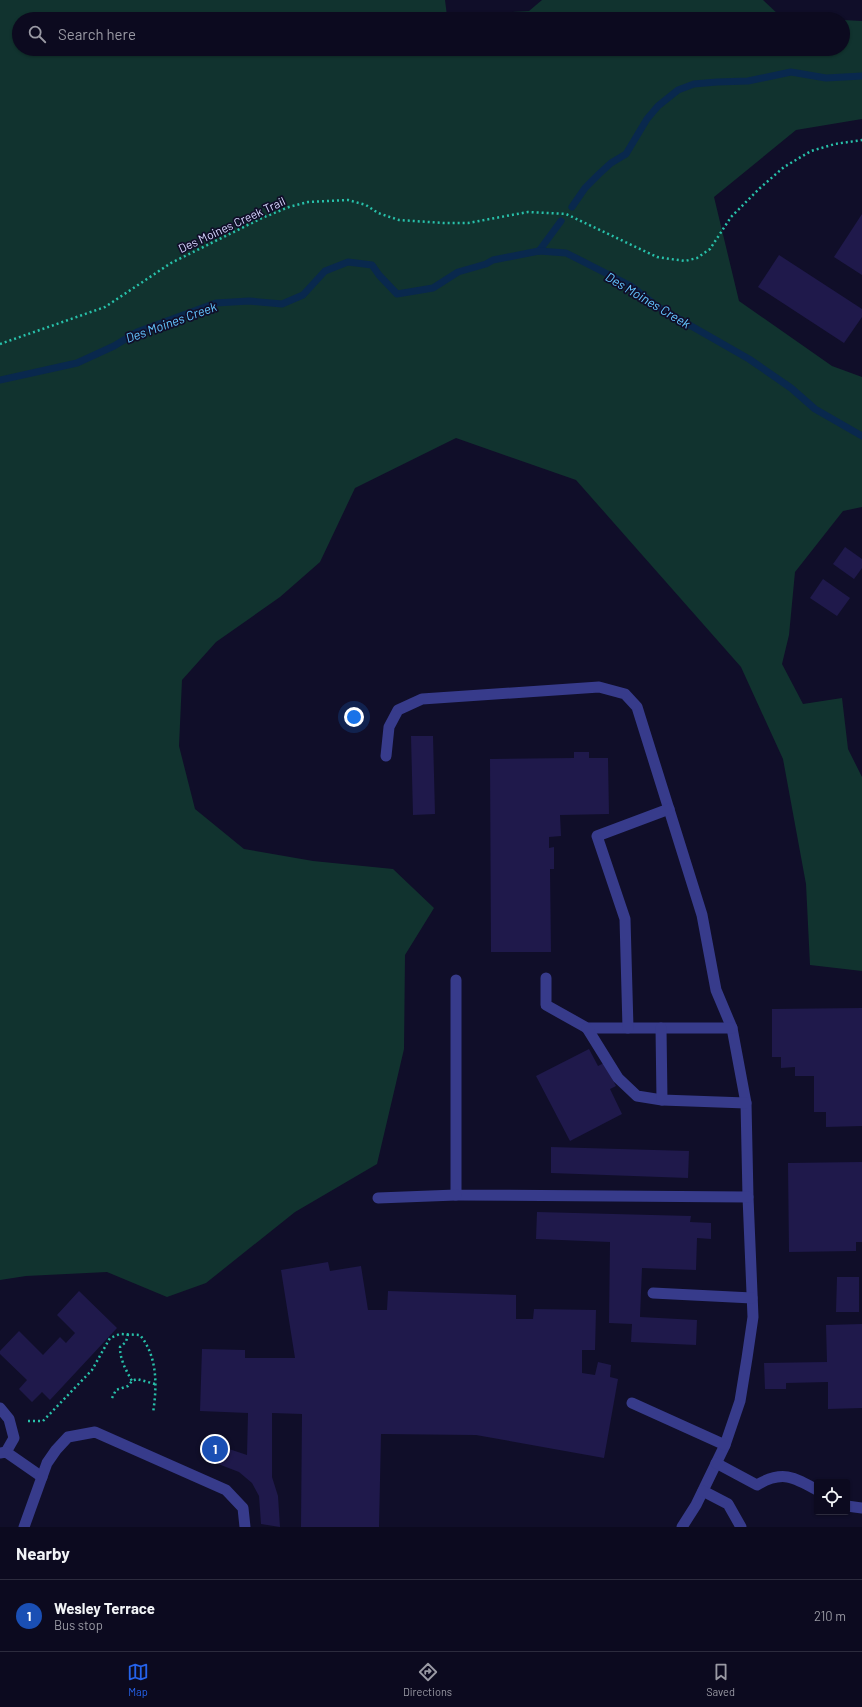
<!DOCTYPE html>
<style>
body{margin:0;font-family:Barlow,sans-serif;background:#1a182c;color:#f1f3f6}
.controls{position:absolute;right:12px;bottom:12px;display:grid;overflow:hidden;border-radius:4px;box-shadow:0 1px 3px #0004}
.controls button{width:36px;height:36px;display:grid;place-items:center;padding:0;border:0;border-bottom:1px solid #2c2b3d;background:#0c0a1f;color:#f1f3f6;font:20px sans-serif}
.you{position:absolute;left:354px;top:717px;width:14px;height:14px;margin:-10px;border:3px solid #fff;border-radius:50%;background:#1a73e8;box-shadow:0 0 0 6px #1a73e833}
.badge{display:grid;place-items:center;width:26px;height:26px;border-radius:50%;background:#2563eb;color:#fff;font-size:13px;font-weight:700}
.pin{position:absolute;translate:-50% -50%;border:2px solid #fff;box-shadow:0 1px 4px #0006}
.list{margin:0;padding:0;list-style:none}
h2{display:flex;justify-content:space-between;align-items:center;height:52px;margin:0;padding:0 16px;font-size:17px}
h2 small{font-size:13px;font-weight:400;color:#9a9aa4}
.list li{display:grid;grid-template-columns:26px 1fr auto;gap:12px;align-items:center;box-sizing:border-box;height:72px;padding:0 16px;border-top:1px solid #2c2b3d}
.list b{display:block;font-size:15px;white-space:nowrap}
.list p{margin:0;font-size:13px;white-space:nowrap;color:#9a9aa4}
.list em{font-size:13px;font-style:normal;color:#9a9aa4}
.icon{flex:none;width:22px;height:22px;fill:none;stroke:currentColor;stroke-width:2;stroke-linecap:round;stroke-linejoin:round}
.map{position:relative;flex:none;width:862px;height:1527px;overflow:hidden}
.search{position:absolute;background:#0c0a1f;box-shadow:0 1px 3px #0004;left:12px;right:12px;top:12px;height:44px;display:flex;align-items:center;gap:10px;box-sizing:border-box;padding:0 14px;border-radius:22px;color:#9a9aa4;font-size:15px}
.sheet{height:124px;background:#0c0a1f}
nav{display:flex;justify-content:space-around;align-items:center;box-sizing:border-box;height:56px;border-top:1px solid #2c2b3d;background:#0c0a1f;font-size:11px;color:#9a9aa4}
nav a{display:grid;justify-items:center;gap:2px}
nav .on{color:#2563eb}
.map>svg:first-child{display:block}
.green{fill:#11332f}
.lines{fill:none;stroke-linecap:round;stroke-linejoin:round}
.stream{stroke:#09284d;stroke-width:7}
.building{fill:#1f194b}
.path{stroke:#28c1aa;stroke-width:2.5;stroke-dasharray:2 3;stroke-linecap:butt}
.lane{stroke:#373b8b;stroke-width:11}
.labels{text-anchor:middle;stroke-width:3.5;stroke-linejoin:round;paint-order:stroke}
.street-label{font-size:12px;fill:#d7d6ff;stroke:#100e29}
.water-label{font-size:13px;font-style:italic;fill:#64c6ff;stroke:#100e29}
</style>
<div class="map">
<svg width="862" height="1527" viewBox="0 0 862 1527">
<rect width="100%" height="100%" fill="#100e29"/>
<!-- green -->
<path class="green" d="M 0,0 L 445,0 L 447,16 L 529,11 L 542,0 L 763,0 L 780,16 L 824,19 L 19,19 L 19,49 L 843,49 L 843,20 L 862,21 L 862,119 L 796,130 L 714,197 L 739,301 L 832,366 L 862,377 L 862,507 L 843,511 L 795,572 L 789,635 L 782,664 L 803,704 L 842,698 L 848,749 L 862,777 L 862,971 L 810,965 L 806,884 L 783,759 L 741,667 L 576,480 L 456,438 L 355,488 L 320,562 L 280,597 L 216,642 L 182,680 L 179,746 L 195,809 L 244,849 L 313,861 L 393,869 L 434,908 L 405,955 L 404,1049 L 377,1164 L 295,1212 L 206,1283 L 167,1297 L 107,1272 L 26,1276 L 0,1280 Z"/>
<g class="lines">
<!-- stream -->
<g class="stream">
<path d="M 572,207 L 585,188 L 599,174 L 611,163 L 626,154 L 647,119 L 658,106 L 678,90 L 694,84 L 717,82 L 748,81 L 791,72 L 826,78 L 862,76"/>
<path d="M 539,251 L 561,221"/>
<path d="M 0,380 L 77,363 L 114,346 L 137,332 L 216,303 L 249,301 L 282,304 L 303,295 L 325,271 L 348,262 L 372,265 L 379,275 L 397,294 L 433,288 L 458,272 L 486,264 L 493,260 L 539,251 L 566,253 L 631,286 L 658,307 L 749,359 L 791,388 L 815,409 L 862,436"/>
</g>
</g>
<!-- building -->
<g class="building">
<path d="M 862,214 L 862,275 L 834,257 Z"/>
<path d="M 779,255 L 862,309 L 862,317 L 844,343 L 758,287 Z"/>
<path d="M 845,547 L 862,559 L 862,568 L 854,579 L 833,564 Z"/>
<path d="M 823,579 L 850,598 L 837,616 L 810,598 Z"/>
<path d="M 411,736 L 433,736 L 435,814 L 413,815 Z"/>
<path d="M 574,752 L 589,752 L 589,758 L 608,758 L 609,814 L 560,815 L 561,836 L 549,837 L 549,848 L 554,847 L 554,869 L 550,869 L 551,952 L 491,952 L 490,759 L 574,758 Z"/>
<path d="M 862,1008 L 862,1126 L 826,1127 L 826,1112 L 814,1112 L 814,1076 L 795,1076 L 795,1067 L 781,1068 L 781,1057 L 772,1057 L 772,1009 Z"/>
<path d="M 589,1049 L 598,1066 L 604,1063 L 616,1086 L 610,1089 L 622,1114 L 570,1141 L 536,1076 Z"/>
<path d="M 551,1147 L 689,1151 L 688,1178 L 551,1173 Z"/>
<path d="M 862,1162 L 862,1242 L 856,1242 L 856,1251 L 789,1252 L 788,1163 Z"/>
<path d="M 537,1212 L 691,1216 L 690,1222 L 711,1223 L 711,1239 L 697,1238 L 696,1270 L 642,1268 L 640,1317 L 697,1320 L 696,1345 L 631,1342 L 632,1324 L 609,1323 L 610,1242 L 536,1239 Z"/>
<path d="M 328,1262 L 330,1271 L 361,1266 L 368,1310 L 387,1310 L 388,1291 L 516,1295 L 516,1319 L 533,1319 L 534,1309 L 596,1310 L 595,1350 L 582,1350 L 582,1373 L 595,1375 L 598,1362 L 611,1365 L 610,1377 L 618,1379 L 604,1458 L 476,1435 L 381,1434 L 379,1527 L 301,1527 L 302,1414 L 272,1413 L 272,1477 L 278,1496 L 280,1527 L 261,1524 L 259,1496 L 252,1483 L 239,1472 L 213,1462 L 220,1446 L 247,1455 L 248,1413 L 200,1411 L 202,1349 L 245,1350 L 245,1358 L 295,1358 L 281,1270 Z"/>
<path d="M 837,1277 L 859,1277 L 859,1312 L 836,1312 Z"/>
<path d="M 79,1291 L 117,1328 L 50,1400 L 42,1392 L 32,1402 L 19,1389 L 27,1380 L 0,1354 L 0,1351 L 19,1331 L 43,1355 L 60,1337 L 66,1343 L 75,1333 L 57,1315 Z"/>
<path d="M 862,1324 L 862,1408 L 828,1409 L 828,1382 L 786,1383 L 786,1389 L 765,1389 L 764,1363 L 827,1362 L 826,1325 Z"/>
</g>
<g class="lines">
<!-- path -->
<g class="path">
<path d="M 0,344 L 105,307 L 171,263 L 262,218 L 289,207 L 308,202 L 348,200 L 366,205 L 378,213 L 399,220 L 444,223 L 468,223 L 528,212 L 566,214 L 657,257 L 685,261 L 697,258 L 710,249 L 731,217 L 760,188 L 784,167 L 811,151 L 835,144 L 862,140"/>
<path d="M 128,1334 L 126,1342 L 120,1347 C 120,1360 126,1370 132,1381"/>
<path d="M 112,1398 L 116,1390 L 128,1386 L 132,1381 L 137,1379 L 155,1384"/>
<path d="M 28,1421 L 43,1421 L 92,1370 L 110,1338 L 120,1334 L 140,1335 C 158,1357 157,1387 153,1413"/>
</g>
<!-- lane -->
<g class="lane">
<path d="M 386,756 L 389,727 L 398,710 L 422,699 L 599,687 L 625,694 L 637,707 L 702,915 L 716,990 L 732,1028 L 746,1103 L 748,1197 L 753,1317 L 747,1358 L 740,1401 L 725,1445 L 696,1505 L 682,1527"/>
<path d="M 546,978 L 546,1005 L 587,1028 L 732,1028"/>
<path d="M 456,980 L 456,1195 L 748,1197"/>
<path d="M 587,1028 L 618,1078 L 637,1096 L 662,1100"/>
<path d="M 628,1028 L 625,919 L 597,836 L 669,809"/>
<path d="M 661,1028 L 662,1100 L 746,1103"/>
<path d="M 378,1198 L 456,1195"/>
<path d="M 653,1293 L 752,1298"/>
<path d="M 632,1403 L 725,1445"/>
<path d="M 0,1408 L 9,1419 L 14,1438 L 6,1452"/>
<path d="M 0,1453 L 6,1452 L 42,1477"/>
<path d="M 716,1463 L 757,1485 C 782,1470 794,1477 817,1490"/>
<path d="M 703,1491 L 728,1504 L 741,1527"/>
<path d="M 847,1506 L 862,1508"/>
<path d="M 24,1527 L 47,1463 L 56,1450 L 68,1437 L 95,1432 L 226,1490 L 243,1508 L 245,1527"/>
</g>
</g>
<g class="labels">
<!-- street labels -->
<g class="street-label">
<text transform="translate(232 225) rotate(-25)" y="4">Des Moines Creek Trail</text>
</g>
<!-- water labels -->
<g class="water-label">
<text transform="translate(648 300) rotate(31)" y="5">Des Moines Creek</text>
<text transform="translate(171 322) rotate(-20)" y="5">Des Moines Creek</text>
</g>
</g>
</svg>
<div class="controls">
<button><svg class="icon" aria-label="locate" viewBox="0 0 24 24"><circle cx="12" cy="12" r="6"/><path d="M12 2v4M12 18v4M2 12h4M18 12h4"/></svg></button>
</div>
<div class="you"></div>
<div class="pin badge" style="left:215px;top:1449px;background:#1a4fb4">1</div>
<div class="search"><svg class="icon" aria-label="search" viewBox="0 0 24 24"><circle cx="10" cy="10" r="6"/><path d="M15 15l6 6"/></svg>Search here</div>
</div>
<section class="sheet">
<h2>Nearby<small></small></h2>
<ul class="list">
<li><span class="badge" style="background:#1a4fb4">1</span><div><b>Wesley Terrace</b><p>Bus stop</p></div><em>210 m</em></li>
</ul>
</section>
<nav>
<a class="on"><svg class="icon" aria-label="map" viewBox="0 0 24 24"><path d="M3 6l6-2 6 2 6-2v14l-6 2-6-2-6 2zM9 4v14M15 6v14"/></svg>Map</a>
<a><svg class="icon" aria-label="directions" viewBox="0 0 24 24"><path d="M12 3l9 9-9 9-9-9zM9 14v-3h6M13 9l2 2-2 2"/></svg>Directions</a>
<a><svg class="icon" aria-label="saved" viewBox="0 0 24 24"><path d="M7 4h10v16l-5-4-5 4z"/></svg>Saved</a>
</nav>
